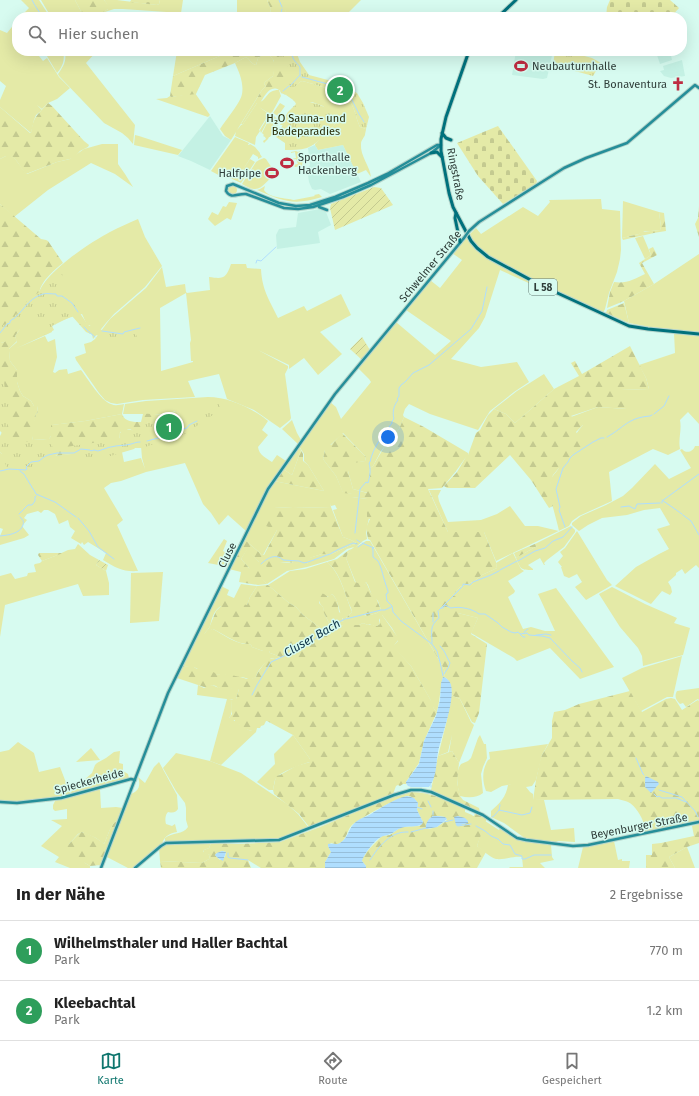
<!DOCTYPE html>
<html lang="de">
<meta charset="utf-8">
<style>
body{margin:0;font-family:"Fira Sans",sans-serif;background:#f2f2f2;color:#222}
.you{position:absolute;left:388px;top:437px;width:14px;height:14px;margin:-10px;border:3px solid #fff;border-radius:50%;background:#1a73e8;box-shadow:0 0 0 6px #1a73e833}
.badge{display:grid;place-items:center;width:26px;height:26px;border-radius:50%;background:#0f766e;color:#fff;font-size:13px;font-weight:700}
.pin{position:absolute;translate:-50% -50%;border:2px solid #fff;box-shadow:0 1px 4px #0006}
.list{margin:0;padding:0;list-style:none}
h2{display:flex;justify-content:space-between;align-items:center;height:52px;margin:0;padding:0 16px;font-size:17px}
h2 small{font-size:13px;font-weight:400;color:#767676}
.list li{display:grid;grid-template-columns:26px 1fr auto;gap:12px;align-items:center;box-sizing:border-box;height:60px;padding:0 16px;border-top:1px solid #e0e0e0}
.list b{display:block;font-size:15px;white-space:nowrap}
.list p{margin:0;font-size:13px;white-space:nowrap;color:#767676}
.list em{font-size:13px;font-style:normal;color:#767676}
.icon{flex:none;width:22px;height:22px;fill:none;stroke:currentColor;stroke-width:2;stroke-linecap:round;stroke-linejoin:round}
.map{position:relative;flex:none;width:699px;height:868px;overflow:hidden}
.search{position:absolute;background:#fff;box-shadow:0 4px 16px #0002;left:12px;right:12px;top:12px;height:44px;display:flex;align-items:center;gap:10px;box-sizing:border-box;padding:0 14px;border-radius:16px;color:#767676;font-size:15px}
.sheet{height:172px;background:#fff}
nav{display:flex;justify-content:space-around;align-items:center;box-sizing:border-box;height:56px;border-top:1px solid #e0e0e0;background:#fff;font-size:11px;color:#767676}
nav a{display:grid;justify-items:center;gap:2px}
nav .on{color:#0f766e}
.map>svg:first-child{display:block}
.built{fill:#c4f1e4}
.grass{fill:#e4eaa7;fill-rule:evenodd}
.forest{fill:url(#forest-firs);fill-rule:evenodd}
.cemetery{fill:url(#cemetery-stones)}
.park{fill:url(#park-tufts)}
.garden{fill:url(#garden-furrows)}
.water{fill:url(#water-rules)}
.lines{fill:none;stroke-linecap:round;stroke-linejoin:round}
.stream{stroke:#afdefe;stroke-width:1}
.secondary-casing{stroke:#b5d5cb;stroke-width:4.5}
.primary-casing{stroke:#b5d5cb;stroke-width:5}
.secondary{stroke:#258e99;stroke-width:2.5}
.primary{stroke:#00717c;stroke-width:3}
.secondary-bridge-casing{stroke:#b5d5cb;stroke-width:4.5;stroke-linecap:butt}
.secondary-bridge{stroke:#258e99;stroke-width:2.5}
.labels{text-anchor:middle;stroke-width:3;stroke-linejoin:round;paint-order:stroke}
.shield{fill:#d7fbf0;stroke:#617670;stroke-width:1}
.shield-label{font-size:10px;font-weight:bold;fill:#2f3d39}
.poi-label{font-size:11px;fill:#2f3d39;stroke:#d7fbf0;text-anchor:start}
.park-label{font-size:11px;fill:#2a2c06;stroke:#d7fbf0}
.street-label{font-size:11px;fill:#2f3d39;stroke:#d7fbf0}
.water-label{font-size:12px;font-style:italic;fill:#0e3347;stroke:#d7fbf0}
</style>
<div class="map">
<svg width="699" height="868" viewBox="0 0 699 868">
<defs>
<pattern id="forest-firs" width="22" height="20" patternUnits="userSpaceOnUse"><rect width="22" height="20" fill="#e4eaa7"/><path d="M5 1l3.5 6h-7zM16 11l3.5 6h-7z" fill="#c4ca90"/></pattern>
<pattern id="cemetery-stones" width="16" height="16" patternUnits="userSpaceOnUse"><rect width="16" height="16" fill="#e4eaa7"/><path d="M2 7V4a2 2 0 0 1 4 0v3zM10 15v-3a2 2 0 0 1 4 0v3z" fill="#c4ca90"/></pattern>
<pattern id="park-tufts" width="24" height="20" patternUnits="userSpaceOnUse"><rect width="24" height="20" fill="#e4eaa7"/><path d="M3 7l-1-3M5 7V3M7 7l1-3M15 17l-1-3M17 17v-4M19 17l1-3" fill="none" stroke="#c4ca90"/></pattern>
<pattern id="garden-furrows" width="10" height="10" patternUnits="userSpaceOnUse"><rect width="10" height="10" fill="#e4eaa7"/><path d="M-1 1l2-2M0 10L10 0M9 11l2-2" fill="none" stroke="#c4ca90"/></pattern>
<pattern id="water-rules" width="6" height="5" patternUnits="userSpaceOnUse"><rect width="6" height="5" fill="#afdefe"/><path d="M0 2.5h6" fill="none" stroke="#97bfda"/></pattern>
</defs>
<rect width="100%" height="100%" fill="#d7fbf0"/>
<!-- built -->
<g class="built">
<path d="M 516,51 L 553,51 L 547,78 L 543,79 L 512,75 Z"/>
<path d="M 659,51 L 670,51 L 672,60 L 660,64 L 657,55 L 660,55 Z"/>
<path d="M 682,60 L 685,76 L 671,78 L 664,76 L 660,71 L 664,70 L 663,66 Z"/>
<path d="M 210,116 L 223,136 L 231,140 L 210,170 L 191,161 L 178,156 Z"/>
<path d="M 315,145 L 318,150 L 343,145 L 361,182 L 330,194 L 321,189 L 315,190 L 312,189 L 309,182 L 307,169 L 310,165 L 308,148 Z"/>
<path d="M 320,209 L 326,212 L 331,225 L 318,232 L 320,243 L 277,249 L 276,235 L 279,229 L 296,227 L 298,213 Z"/>
</g>
<!-- grass -->
<g class="grass">
<path d="M 21,0 L 39,0 L 50,17 L 23,17 L 24,15 L 23,14 L 29,8 Z"/>
<path d="M 41,0 L 75,0 L 84,17 L 51,17 Z"/>
<path d="M 104,0 L 117,0 L 157,5 L 159,4 L 160,0 L 183,0 L 181,13 L 123,9 L 114,9 L 102,13 L 108,9 L 107,4 Z"/>
<path d="M 237,0 L 267,0 L 271,9 L 269,17 L 237,17 Z"/>
<path d="M 286,0 L 361,0 L 344,17 L 340,14 L 336,17 L 282,17 L 286,10 Z"/>
<path d="M 16,22 L 17,23 L 17,51 L 35,51 L 43,61 L 47,58 L 59,77 L 70,88 L 57,99 L 48,103 L 42,109 L 37,105 L 42,110 L 36,115 L 34,120 L 31,133 L 0,107 L 0,100 L 6,86 L 0,81 L 0,30 L 7,33 Z"/>
<path d="M 44,51 L 63,51 C 65,60 63,66 57,73 Z"/>
<path d="M 65,51 L 97,51 L 86,63 L 135,125 L 133,144 L 128,138 L 122,133 L 104,123 L 59,76 L 58,74 C 63,67 67,61 65,51 Z"/>
<path d="M 177,51 L 230,51 L 229,52 L 173,76 Z"/>
<path d="M 265,53 C 277,59 275,65 273,76 L 265,82 L 264,84 L 266,86 L 262,90 L 237,130 L 241,125 L 243,124 L 257,103 C 268,101 265,90 279,90 L 281,96 L 261,133 L 260,130 L 270,114 L 259,107 L 269,114 L 259,130 L 260,131 L 256,137 L 255,145 L 235,136 L 236,132 L 231,140 L 225,136 L 220,129 C 225,121 241,102 242,94 C 244,83 239,72 235,63 L 246,57 C 250,59 251,64 256,65 L 258,58 Z"/>
<path d="M 302,81 C 311,83 345,93 349,100 C 355,108 356,119 360,127 L 366,129 C 366,131 365,133 365,135 C 364,138 361,140 361,144 C 360,156 370,166 371,177 L 366,170 L 357,174 L 343,145 L 318,150 L 315,145 L 315,144 L 336,123 L 338,119 L 329,113 L 323,106 L 312,102 L 299,104 L 286,95 L 300,82 Z"/>
<path d="M 195,93 L 210,115 L 208,117 L 156,99 L 167,98 L 170,96 L 171,97 Z"/>
<path d="M 280,103 L 285,106 L 278,116 L 273,113 Z"/>
<path d="M 272,114 L 280,122 L 280,123 L 276,121 L 275,123 L 278,125 L 270,137 L 269,137 L 268,139 L 264,143 L 263,141 L 266,139 L 265,137 L 263,136 L 264,135 L 262,133 L 271,115 Z"/>
<path d="M 135,135 L 139,136 L 182,150 L 178,155 L 134,145 Z"/>
<path d="M 235,137 L 249,143 L 248,145 L 249,145 L 250,144 L 255,147 L 260,153 L 260,155 L 260,154 L 262,157 L 258,159 L 258,157 L 253,154 L 238,177 L 250,159 L 255,162 L 241,183 L 230,178 L 224,178 L 211,171 Z"/>
<path d="M 102,144 L 118,144 L 118,164 L 125,174 L 133,187 L 115,174 L 91,163 L 48,190 L 14,217 L 0,204 L 0,159 C 2,158 4,157 6,156 C 15,152 21,170 27,174 L 57,162 L 70,159 L 84,149 Z"/>
<path d="M 296,151 L 298,152 L 300,151 L 300,154 C 303,158 303,161 302,166 L 295,167 L 293,165 L 298,164 L 296,159 L 291,160 L 291,159 L 296,158 L 295,152 L 291,153 L 291,152 Z"/>
<path d="M 264,158 L 266,159 L 272,168 L 275,175 C 268,178 263,190 254,189 C 250,189 246,186 242,184 L 256,162 L 259,160 Z"/>
<circle cx="232" cy="190" r="5"/>
<path d="M 265,186 L 264,190 C 269,198 286,198 294,200 L 315,196 L 314,195 L 319,194 L 322,197 C 294,206 282,201 257,190 L 260,189 Z"/>
<path d="M 601,199 L 602,209 L 620,211 L 621,250 L 620,259 L 617,272 L 609,293 L 605,309 L 603,313 L 536,282 L 487,255 L 477,247 L 468,236 L 476,228 L 481,234 L 523,207 L 538,216 L 550,202 L 549,200 Z"/>
<path d="M 623,201 L 659,212 L 661,227 L 660,230 L 651,231 L 645,231 L 639,234 L 622,238 Z"/>
<path d="M 229,202 L 237,203 L 231,220 L 227,218 L 215,226 L 208,219 L 212,212 L 218,215 L 223,206 L 226,207 Z"/>
<path d="M 138,219 L 145,237 L 162,266 L 145,287 L 114,314 L 106,323 L 93,339 L 90,325 L 87,325 L 82,314 C 71,317 61,320 51,326 L 52,332 L 17,348 L 45,336 L 48,342 L 55,339 L 57,357 L 53,372 L 55,373 L 59,370 L 67,369 L 68,374 L 81,370 C 88,379 101,401 111,404 C 115,406 119,405 124,404 L 122,414 L 85,421 L 52,425 L 51,436 L 49,439 L 33,440 C 30,433 34,422 36,414 L 38,412 L 37,406 L 34,406 L 31,401 L 23,396 L 20,391 L 17,382 L 17,370 L 10,361 L 9,351 L 13,350 L 9,351 L 9,349 L 17,342 L 15,336 L 20,329 L 4,342 L 0,343 L 0,334 L 39,293 C 45,272 91,242 110,232 C 119,227 129,223 138,219 Z"/>
<path d="M 467,236 L 476,250 L 487,258 L 534,283 L 533,285 L 500,270 L 485,317 L 479,328 L 451,359 L 481,367 L 517,362 L 529,382 L 514,392 L 490,411 L 478,430 L 430,414 L 409,404 L 405,409 L 403,415 L 404,417 L 399,429 L 381,451 L 373,466 L 370,468 L 368,493 L 353,489 L 348,471 L 348,463 L 365,461 L 366,457 L 343,433 L 325,450 L 323,459 L 336,476 L 343,492 L 352,494 L 352,497 L 367,499 L 367,517 L 369,518 L 366,532 L 367,539 L 363,541 L 356,547 L 366,541 L 370,541 L 444,669 L 445,677 L 443,677 C 440,689 440,700 437,712 L 434,709 L 430,699 L 411,666 L 393,647 L 395,644 L 398,641 L 396,635 L 392,628 L 382,615 L 379,620 L 380,624 L 377,626 L 374,626 L 370,624 L 368,625 L 363,623 L 359,625 L 343,625 L 331,629 C 333,624 339,622 344,621 C 338,613 340,601 332,594 L 329,597 L 326,596 L 319,600 L 319,603 L 323,607 L 325,615 L 330,625 L 326,629 L 323,630 L 303,615 L 296,607 L 289,603 L 268,585 L 290,571 L 305,569 L 327,562 C 340,572 346,597 352,612 L 346,618 L 347,619 C 353,617 362,613 367,616 L 377,613 L 381,610 L 378,601 L 371,593 L 368,585 L 366,582 L 364,586 L 356,583 L 346,558 L 348,553 L 354,547 L 347,549 L 334,559 L 307,567 L 287,571 L 267,584 L 249,568 L 241,559 L 247,549 L 259,562 C 275,563 291,562 307,564 L 309,558 C 313,557 318,555 322,554 C 326,554 330,555 334,553 C 342,550 349,544 358,544 L 351,540 L 343,537 L 333,510 L 337,509 L 335,505 L 331,506 L 330,503 L 331,507 L 293,508 L 274,507 L 277,530 L 263,555 L 261,554 L 244,539 L 274,481 L 324,491 L 308,465 L 304,461 L 304,454 L 299,446 L 330,402 L 336,407 L 341,419 L 371,382 L 369,379 L 358,368 L 396,322 L 435,355 L 451,341 L 406,310 L 430,280 L 440,288 L 462,260 L 452,253 Z"/>
<path d="M 643,236 L 651,255 L 645,259 L 635,238 Z"/>
<path d="M 699,254 L 699,332 L 650,327 L 629,323 L 624,301 L 654,284 Z"/>
<path d="M 231,264 L 246,264 L 247,268 L 261,269 C 262,290 269,299 278,318 L 304,306 L 307,311 L 341,294 L 351,315 L 320,332 L 342,354 L 318,375 L 304,358 L 289,369 L 289,365 L 258,350 L 288,366 L 288,368 L 285,374 L 291,418 L 290,420 L 280,428 L 254,410 L 227,399 L 219,374 L 188,381 L 195,397 L 143,400 L 117,404 L 111,403 L 105,400 L 99,393 L 76,360 L 75,357 L 86,353 L 84,344 L 91,342 L 95,339 L 110,319 L 146,288 L 162,267 L 166,287 L 185,284 L 186,292 L 187,293 L 210,290 L 209,277 C 223,279 226,279 231,264 ZM 186,293 L 191,340 L 190,343 L 191,361 L 193,361 L 193,362 L 161,371 L 160,308 Z"/>
<path d="M 674,333 L 699,336 L 699,424 L 688,412 L 680,420 C 682,430 678,439 680,449 L 668,455 L 653,449 L 609,472 L 612,501 L 579,516 L 572,521 L 569,526 L 496,561 L 484,532 L 448,532 L 429,490 L 441,490 L 438,496 L 439,501 L 448,522 L 481,520 L 497,514 L 510,506 L 525,526 L 538,526 L 559,531 C 556,516 549,499 550,484 C 551,476 555,474 559,468 C 568,453 571,438 583,425 L 571,417 L 598,407 L 626,409 L 620,390 L 649,389 L 646,378 L 639,365 L 675,353 Z"/>
<path d="M 544,374 L 554,389 L 515,423 L 506,414 L 494,409 L 517,391 Z"/>
<path d="M 208,397 C 227,397 247,406 263,417 L 262,417 L 263,417 L 268,421 L 262,430 L 268,435 L 258,447 C 259,455 266,458 272,462 L 277,455 L 286,461 L 268,488 L 246,531 L 228,515 L 219,525 L 211,513 L 203,504 L 185,463 L 146,472 L 121,481 L 111,483 L 104,488 L 123,520 L 117,525 L 138,571 C 123,572 116,568 103,560 L 106,553 L 88,542 L 84,545 L 82,542 L 81,544 L 71,538 L 75,531 L 70,527 L 68,520 L 59,524 L 55,514 L 48,510 L 44,510 L 41,513 L 38,511 L 27,514 L 24,518 L 27,520 L 22,526 L 29,535 L 24,538 L 0,545 L 0,536 L 3,529 L 0,528 L 0,452 L 2,454 L 51,450 L 56,456 L 79,453 L 119,446 L 120,433 C 124,430 128,428 133,431 L 148,422 L 165,421 L 171,424 L 183,423 C 181,419 180,413 175,411 L 168,414 L 123,414 L 125,404 L 146,401 ZM 141,446 L 142,458 L 145,469 L 141,458 L 124,462 L 122,452 Z"/>
<path d="M 292,420 L 297,433 L 301,440 L 298,444 L 282,429 Z"/>
<path d="M 299,446 L 301,450 L 292,475 L 283,469 Z"/>
<path d="M 695,446 L 699,446 L 699,568 L 696,565 L 685,574 L 682,569 L 676,573 L 676,575 L 668,582 L 671,587 L 672,592 L 670,595 L 662,591 L 651,604 L 615,586 L 636,567 L 659,554 L 669,549 L 657,529 L 670,525 L 660,508 L 644,510 L 627,515 L 602,518 L 588,525 L 579,531 L 572,525 L 572,523 L 581,516 L 606,505 L 623,496 L 632,488 L 655,464 L 669,479 L 691,468 L 680,450 L 682,449 C 686,454 693,452 695,446 Z"/>
<path d="M 571,526 L 575,530 L 575,532 L 564,547 L 547,560 L 544,563 L 545,565 L 544,565 L 540,558 L 528,565 L 533,569 L 533,570 C 520,570 521,569 516,558 L 537,546 L 537,543 Z"/>
<path d="M 577,531 L 607,580 L 612,585 L 586,600 L 575,587 L 582,582 L 577,574 L 569,578 L 564,576 L 561,567 L 562,567 L 558,562 L 563,556 L 560,552 L 565,548 Z"/>
<path d="M 224,539 L 227,541 L 223,551 L 233,557 L 229,567 L 208,563 Z"/>
<path d="M 78,544 L 90,555 L 99,560 L 96,565 L 106,571 L 109,583 L 109,595 L 83,596 L 78,584 L 5,605 L 0,637 L 0,576 L 11,573 L 15,579 L 27,576 L 28,573 L 36,572 L 34,565 L 35,564 L 40,563 L 42,561 L 55,556 L 68,550 L 75,549 Z"/>
<path d="M 513,553 L 521,569 L 524,571 L 518,575 L 508,581 L 515,591 L 514,593 L 508,597 L 523,629 L 531,627 L 545,631 L 555,631 L 538,594 L 556,588 L 614,667 L 580,679 L 550,648 L 517,661 L 514,658 L 471,633 L 478,618 L 458,613 L 453,595 L 460,587 L 473,582 L 482,575 L 497,568 L 496,563 Z"/>
<path d="M 163,572 L 159,621 L 130,623 L 131,573 Z"/>
<path d="M 241,584 L 257,586 L 250,597 L 247,605 L 221,606 C 214,610 212,618 210,626 C 209,629 206,631 204,634 L 212,629 L 213,629 C 224,635 237,645 249,644 L 251,645 L 252,647 L 263,651 L 269,651 L 270,653 L 281,657 L 275,659 L 271,658 C 265,663 258,669 256,677 C 249,682 247,677 240,677 C 234,677 240,679 234,677 C 228,676 223,673 218,675 C 210,671 201,672 194,667 L 189,667 L 182,666 L 221,586 L 229,590 L 227,595 L 234,598 Z"/>
<path d="M 612,587 L 645,604 L 677,618 L 674,623 L 690,628 L 683,655 L 643,666 L 642,656 L 638,648 L 620,627 L 599,594 Z"/>
<path d="M 682,656 L 673,697 L 667,697 L 641,711 L 622,678 L 642,668 Z"/>
<path d="M 198,685 L 204,688 L 212,685 L 219,688 L 222,686 L 235,689 L 239,689 L 236,699 L 229,700 L 232,700 C 232,705 231,710 231,715 L 229,718 C 237,721 243,729 252,731 L 252,732 L 256,732 L 221,765 L 210,761 L 227,699 L 197,695 Z"/>
<path d="M 699,688 L 699,700 L 698,699 L 696,700 L 686,707 L 683,703 L 680,704 C 676,700 674,696 677,691 Z"/>
<path d="M 451,695 L 460,699 L 471,722 L 474,725 L 459,763 L 452,751 L 449,752 L 452,735 L 448,752 L 438,756 L 447,720 Z"/>
<path d="M 293,735 L 310,759 L 310,762 C 302,764 280,772 276,778 C 274,781 274,786 273,790 L 269,790 L 257,782 L 275,764 L 274,754 Z"/>
<path d="M 480,735 L 484,744 L 486,744 L 487,758 L 483,767 L 481,774 L 483,793 C 477,798 468,798 460,796 C 457,786 455,772 461,764 L 468,761 L 471,758 L 478,738 Z"/>
<path d="M 18,742 L 34,753 L 39,772 L 60,767 L 70,793 L 92,773 L 95,765 L 97,763 L 106,758 L 114,752 L 120,751 L 119,763 L 123,764 L 123,771 L 128,774 L 129,778 L 107,785 L 103,771 L 106,785 L 61,797 L 17,803 L 0,801 L 0,752 L 9,750 Z"/>
<path d="M 548,744 L 542,755 L 536,780 L 532,786 L 526,787 L 530,792 L 533,794 L 533,800 L 544,800 L 551,830 L 574,828 L 575,842 L 558,841 L 556,842 L 526,839 L 504,823 L 491,817 L 491,811 C 500,803 506,797 508,785 L 512,784 L 502,786 L 491,792 L 486,791 C 482,780 482,770 488,760 L 490,759 L 489,752 Z"/>
<path d="M 91,748 L 100,760 L 76,762 Z"/>
<path d="M 176,753 L 210,761 L 241,773 L 287,804 L 298,814 L 309,828 L 279,839 L 189,841 L 165,842 L 165,838 C 172,832 183,835 188,827 L 186,820 L 186,808 L 185,803 L 176,791 L 163,768 Z"/>
<path d="M 159,762 L 177,795 L 178,809 C 175,813 173,813 168,812 C 165,815 165,820 166,824 L 172,826 L 175,824 L 177,832 C 170,833 164,836 162,844 L 133,868 L 128,868 L 107,857 L 131,794 C 139,791 141,785 138,777 L 145,783 L 154,767 Z"/>
<path d="M 100,789 L 101,808 L 116,807 L 123,808 L 118,820 C 110,824 108,836 104,844 L 96,838 L 82,832 L 78,834 L 69,844 L 85,863 L 90,866 L 90,868 L 70,868 L 55,862 L 59,857 L 41,846 L 62,826 L 51,820 L 67,819 L 67,809 L 55,811 L 53,809 L 53,805 L 56,799 L 70,797 Z"/>
<path d="M 485,821 L 499,830 L 500,828 L 514,838 L 519,840 L 551,845 L 552,857 L 554,860 L 540,863 L 545,868 L 509,868 L 510,867 L 523,867 L 522,857 C 513,856 505,860 496,859 C 491,858 481,849 477,846 Z"/>
<path d="M 614,841 L 618,860 L 622,859 L 622,861 L 630,861 L 629,868 L 578,868 L 583,847 Z"/>
<path d="M 174,843 L 211,843 L 209,848 L 204,850 L 203,852 L 210,855 L 209,859 L 202,863 L 160,861 L 159,848 L 165,844 Z"/>
<path d="M 687,847 L 695,868 L 675,868 L 669,857 Z"/>
</g>
<!-- forest -->
<g class="forest">
<path d="M 75,0 L 104,0 L 109,6 L 108,9 C 100,15 94,17 84,17 Z"/>
<path d="M 267,0 L 286,0 L 286,10 L 282,17 L 269,17 L 271,9 Z"/>
<path d="M 230,51 L 278,51 L 299,83 L 293,89 C 296,100 301,99 310,101 L 284,125 L 280,125 L 288,112 L 296,104 L 295,102 L 293,100 L 295,96 L 292,95 L 290,97 C 286,95 283,92 279,90 C 270,84 264,97 260,103 L 257,103 L 243,124 L 241,124 L 262,90 L 266,86 L 264,84 L 265,82 L 273,76 L 274,61 L 271,57 L 265,53 L 258,58 L 256,65 C 251,64 250,59 246,57 L 235,63 L 205,75 L 196,94 L 171,97 L 170,96 L 173,76 L 229,52 Z"/>
<path d="M 48,103 L 52,106 L 84,141 L 89,145 L 88,147 L 80,151 L 74,158 L 57,162 L 26,174 C 19,167 17,155 6,156 L 0,159 L 0,107 L 30,133 L 31,133 C 34,115 37,116 48,103 Z"/>
<path d="M 0,204 L 41,239 L 46,240 L 48,241 L 63,263 C 54,270 41,281 39,293 L 0,334 Z"/>
<path d="M 699,206 L 699,237 L 695,224 L 698,218 Z"/>
<path d="M 659,212 L 664,213 L 666,231 C 651,233 637,237 623,240 L 622,238 L 639,234 L 641,232 L 660,230 L 661,227 Z"/>
<path d="M 653,247 L 657,255 L 642,263 L 654,284 L 624,301 L 607,308 L 610,292 L 614,282 C 626,284 635,279 645,274 L 639,263 L 651,255 L 649,249 Z"/>
<path d="M 624,303 L 629,323 L 606,313 L 607,310 Z"/>
<path d="M 21,326 L 20,329 L 15,336 L 17,341 L 9,349 L 10,361 L 17,370 L 17,382 L 20,391 L 23,396 L 31,401 L 34,406 L 37,406 L 38,412 L 36,414 L 32,437 L 33,440 L 49,439 L 51,436 L 51,425 L 85,421 L 122,414 C 125,422 133,422 141,422 L 143,414 C 154,413 165,417 176,411 L 182,418 L 183,423 L 171,424 L 165,421 L 153,424 L 152,422 L 148,422 L 141,430 L 133,431 L 130,429 L 128,429 L 126,431 L 120,432 L 119,446 L 79,453 L 77,456 L 74,454 L 53,456 L 51,450 L 2,454 L 0,452 L 0,436 L 2,432 L 0,422 L 0,343 L 4,342 Z"/>
<path d="M 630,346 L 646,378 L 649,389 L 621,390 L 627,409 L 598,407 L 571,416 L 584,424 L 576,432 L 587,446 L 558,469 L 553,475 L 550,485 L 553,506 L 549,508 L 531,480 L 510,455 L 475,488 L 447,488 L 444,486 L 457,472 L 466,457 L 456,471 L 442,488 L 428,489 L 448,532 L 484,532 L 496,562 L 497,568 L 482,575 L 473,582 L 460,587 L 453,595 L 465,603 L 458,613 L 478,618 L 471,634 L 487,644 L 479,713 L 475,723 L 472,722 L 460,699 L 451,695 C 452,687 451,683 445,677 L 444,669 L 370,540 L 368,539 L 366,528 L 370,519 L 367,518 L 367,499 L 352,497 L 352,494 L 343,493 L 336,476 L 323,459 L 325,450 L 323,448 L 326,444 L 331,445 L 342,433 L 366,457 L 365,461 L 348,464 L 348,471 L 353,489 L 367,493 L 370,468 L 373,466 L 386,444 L 399,429 L 404,417 L 424,427 L 468,453 L 468,455 L 476,433 L 480,430 L 488,415 L 494,409 L 506,414 L 515,423 L 554,389 L 579,376 L 571,363 L 575,361 L 582,374 Z"/>
<path d="M 301,450 L 303,454 L 303,461 L 308,465 L 324,491 L 274,481 L 283,469 L 292,475 Z"/>
<path d="M 274,507 L 293,508 L 331,507 L 343,537 L 351,540 L 358,544 C 349,544 342,550 334,553 C 330,555 326,554 322,554 C 318,555 313,557 310,558 L 307,564 L 304,566 C 297,563 287,561 280,563 C 277,564 275,567 272,570 L 259,562 L 247,550 L 241,559 L 249,568 L 260,571 L 262,579 L 267,584 L 258,585 L 239,582 L 241,572 L 229,569 L 244,539 L 261,554 L 264,555 L 277,530 L 266,526 Z"/>
<path d="M 537,543 L 537,546 L 516,558 L 514,553 Z"/>
<path d="M 354,548 L 348,553 L 346,558 L 355,582 L 364,585 L 366,582 L 371,593 L 375,595 L 381,610 L 377,613 L 367,616 L 365,614 L 347,619 L 346,618 L 352,612 L 351,608 C 344,593 341,573 327,562 L 337,559 L 349,550 Z"/>
<path d="M 39,553 L 63,553 L 42,561 L 38,555 Z"/>
<path d="M 268,585 L 289,603 L 296,607 L 303,615 L 323,630 L 326,629 L 330,625 L 324,613 L 323,607 C 320,605 319,601 318,597 L 320,593 L 324,594 L 328,597 L 332,594 C 338,600 338,604 339,612 L 342,614 L 342,619 L 344,620 L 344,621 C 340,622 333,625 332,629 L 343,625 L 359,625 L 363,623 L 368,625 L 372,624 L 374,626 L 377,626 L 380,624 L 380,615 L 382,615 L 399,639 L 395,644 L 394,647 L 411,666 L 433,704 L 434,709 L 437,712 L 424,741 L 419,763 L 406,782 L 407,784 L 403,784 L 400,786 L 398,785 L 396,786 L 393,794 L 310,828 L 299,814 L 274,794 L 273,790 L 276,776 L 280,775 L 296,766 L 310,762 L 310,759 L 293,735 L 267,721 L 266,721 L 264,725 L 261,726 L 260,728 L 257,728 L 256,732 L 252,732 L 252,731 L 242,728 L 240,727 L 240,725 L 235,724 L 235,720 L 232,721 L 229,719 L 229,718 L 232,714 C 230,709 232,705 232,700 L 233,699 L 236,699 L 239,689 C 230,690 226,686 218,688 L 216,686 L 212,685 L 207,688 L 177,678 L 182,666 L 194,667 L 197,669 L 200,668 C 205,672 213,670 218,675 C 219,674 220,674 221,674 C 224,673 244,678 247,679 L 249,678 L 251,679 L 256,677 C 258,670 265,664 268,658 L 275,659 L 280,658 L 281,657 L 270,653 L 269,651 L 263,651 L 252,647 L 251,645 L 249,644 C 238,645 223,634 213,629 L 212,629 L 207,635 L 204,634 L 209,628 L 216,611 L 221,606 L 224,600 L 247,605 L 250,597 L 257,586 Z"/>
<path d="M 630,691 L 642,712 L 666,699 L 671,698 L 675,699 L 682,710 L 696,701 L 698,700 L 699,701 L 699,821 L 646,832 L 644,830 L 647,830 L 646,824 L 644,824 C 642,817 635,805 628,802 C 626,801 621,800 618,799 L 533,800 L 536,780 L 540,761 L 542,755 L 552,738 L 552,721 L 554,712 L 565,710 L 579,704 Z"/>
<path d="M 452,751 L 459,763 L 457,782 L 460,796 L 463,800 L 479,808 L 480,812 L 431,790 L 438,756 L 444,754 Z"/>
<path d="M 408,792 C 430,791 446,800 465,809 L 465,812 L 472,815 L 473,816 L 474,816 L 475,813 L 487,818 L 477,846 L 486,852 L 477,868 L 366,868 L 366,866 L 362,861 L 362,859 L 369,849 L 382,836 L 390,835 L 401,827 L 419,826 L 421,825 L 423,822 L 417,810 L 418,803 C 415,799 412,796 408,796 C 398,797 361,818 352,825 C 347,830 347,839 340,843 C 337,845 334,844 331,843 L 328,846 L 331,852 L 325,862 L 325,868 L 261,868 L 248,860 L 251,868 L 161,868 L 160,861 L 202,863 L 209,859 L 210,855 L 203,853 L 204,850 L 209,848 L 211,843 L 238,844 L 280,842 L 320,827 L 391,797 ZM 433,816 L 438,816 L 445,817 L 447,820 L 437,827 L 429,829 L 426,826 L 430,818 ZM 222,851 L 226,852 L 225,857 L 220,860 L 215,855 L 217,853 Z"/>
<path d="M 118,820 L 101,865 L 90,866 L 78,859 L 70,853 L 67,850 L 67,846 C 72,841 76,836 81,832 C 88,833 99,839 104,844 C 108,836 110,824 118,820 Z"/>
<path d="M 699,824 L 699,843 L 687,847 L 669,857 L 675,868 L 646,868 L 646,855 L 652,855 L 652,844 L 661,843 L 694,836 L 692,826 Z"/>
</g>
<!-- cemetery -->
<g class="cemetery">
<path d="M 131,0 L 160,0 L 159,4 L 157,5 L 130,2 Z"/>
<path d="M 610,0 L 670,0 L 679,8 L 671,17 L 606,17 L 607,7 Z"/>
<path d="M 498,126 L 537,181 L 536,184 L 503,204 L 478,176 L 457,143 Z"/>
</g>
<!-- park -->
<g class="park">
<path d="M 274,0 L 285,0 L 286,9 L 284,17 L 274,17 Z"/>
<path d="M 274,51 L 296,51 L 300,62 L 309,75 L 343,84 L 343,86 L 357,93 L 363,103 L 369,117 L 366,129 L 360,127 C 356,119 355,108 349,100 C 345,93 311,83 302,81 L 300,82 L 286,95 L 281,93 L 280,91 L 289,84 C 295,70 283,61 274,51 Z"/>
<path d="M 555,51 L 572,51 L 573,53 L 592,58 L 601,63 L 593,76 L 553,65 Z"/>
<path d="M 304,101 C 313,102 322,105 330,110 L 329,113 L 338,119 C 333,128 318,144 307,148 C 300,150 292,150 285,150 L 285,143 L 276,137 L 291,110 L 300,102 Z"/>
<path d="M 64,265 L 59,294 L 73,303 L 88,325 L 102,330 L 125,329 L 134,332 L 137,336 L 136,340 L 132,343 L 91,334 L 86,332 L 72,316 L 52,326 L 54,330 L 45,335 L 33,319 L 19,328 L 6,341 L 0,343 L 0,327 L 10,321 L 28,300 L 38,293 L 54,273 Z"/>
<path d="M 0,380 L 4,381 L 9,407 L 7,433 L 8,441 L 30,442 L 30,440 L 40,441 L 52,438 L 52,449 L 106,441 L 120,438 L 121,430 C 130,430 142,432 146,423 L 163,422 L 167,423 L 183,423 L 209,403 L 217,403 L 220,405 L 220,408 L 217,412 L 185,434 L 142,448 L 135,448 L 134,449 L 107,457 L 88,466 L 75,451 C 68,451 59,450 53,453 C 52,454 51,455 50,455 C 43,461 36,461 31,471 L 21,473 L 20,471 L 8,469 C 4,463 3,458 2,450 C 2,444 1,439 2,433 L 0,431 L 0,415 L 1,407 L 0,403 Z"/>
</g>
<!-- garden -->
<g class="garden">
<path d="M 374,187 L 381,188 L 393,205 L 335,230 L 330,208 L 331,204 Z"/>
<path d="M 362,337 L 370,350 L 362,360 L 350,349 Z"/>
<path d="M 99,560 L 108,565 L 106,571 L 96,565 Z"/>
</g>
<!-- water -->
<g class="water">
<path d="M 443,677 C 447,678 450,681 451,685 C 455,701 442,735 438,752 C 436,763 437,777 429,787 L 411,787 L 408,786 L 406,783 L 406,782 L 419,764 L 424,741 L 436,716 L 440,700 L 441,683 Z"/>
<path d="M 646,776 L 658,782 L 659,784 L 651,793 L 645,787 L 645,778 Z"/>
<path d="M 407,796 L 414,798 L 418,803 L 417,810 L 423,822 L 422,824 C 416,828 408,825 401,828 C 397,829 394,833 390,834 C 387,836 384,835 381,837 C 375,840 364,854 362,861 L 366,866 L 366,868 L 325,868 L 325,862 L 331,852 L 328,846 L 328,844 C 332,843 337,845 340,843 C 349,838 348,827 357,821 C 361,818 366,817 371,814 C 382,807 394,799 407,796 Z"/>
<path d="M 433,816 L 438,816 L 445,817 L 447,819 L 437,827 L 426,829 C 425,824 428,819 433,816 Z"/>
<path d="M 458,816 L 465,818 L 468,821 L 468,823 L 457,826 L 456,825 L 454,817 Z"/>
<path d="M 222,851 L 226,852 L 223,861 L 218,858 L 215,855 L 217,853 Z"/>
</g>
<g class="lines">
<!-- stream -->
<g class="stream">
<path d="M 32,0 C 35,6 39,12 43,17"/>
<path d="M 279,0 L 282,7"/>
<path d="M 280,17 L 282,9"/>
<path d="M 290,51 L 294,60 L 300,67 L 300,76"/>
<path d="M 302,77 L 335,86 L 347,92 L 352,100 L 359,114 L 364,122"/>
<path d="M 290,86 L 300,75"/>
<path d="M 283,91 L 289,86"/>
<path d="M 256,263 L 257,260 L 261,261 L 276,247"/>
<path d="M 84,327 L 88,331 L 95,337"/>
<path d="M 102,331 L 123,334 L 124,332 L 140,328"/>
<path d="M 0,333 L 7,324 L 10,323 L 10,321 C 23,314 26,299 43,294 C 46,293 52,294 56,294 L 57,296 L 62,296 L 72,303 L 78,312"/>
<path d="M 654,414 L 664,406 L 669,396"/>
<path d="M 607,437 C 625,427 627,418 650,416 L 652,415"/>
<path d="M 147,441 L 169,435 L 176,431 L 181,430 L 187,428 L 189,425 L 197,421"/>
<path d="M 0,471 L 9,469 L 26,470 L 27,469 L 26,467 L 31,462 L 39,461 L 44,457 L 48,455 L 57,453 L 74,453 L 81,449 L 90,450 L 91,451 L 94,450 L 98,451 L 110,447 L 111,447 C 117,445 125,446 131,444 C 135,443 136,442 140,442"/>
<path d="M 20,471 L 24,474 L 33,489 L 34,490 L 36,494 L 55,502 L 76,517"/>
<path d="M 662,500 L 682,514"/>
<path d="M 662,503 L 662,501 L 699,474"/>
<path d="M 621,507 L 629,506 L 635,509 L 637,504 L 660,503"/>
<path d="M 19,514 L 28,505 L 32,505 L 35,501 L 35,497 L 36,496"/>
<path d="M 683,515 L 691,521 L 699,535"/>
<path d="M 78,518 L 89,531 L 98,547 L 114,559"/>
<path d="M 565,527 L 559,510 L 560,507 L 556,489 L 563,468 L 568,462 L 570,458 L 573,455 L 593,442 L 601,438 L 604,438"/>
<path d="M 355,533 L 360,489 L 366,482 L 368,483 C 370,476 371,470 369,463 L 370,462 C 373,447 383,435 392,423 L 392,421 L 394,419 C 392,412 394,405 398,400 L 397,399 L 399,396 L 399,388 L 401,385 L 405,382 L 406,381 L 413,373 L 429,365 L 471,329 L 482,311 L 487,287"/>
<path d="M 0,536 C 8,535 20,534 23,525 C 24,521 23,520 20,517"/>
<path d="M 357,540 L 360,542"/>
<path d="M 362,543 L 374,548 L 372,549 L 373,550 L 373,557 L 378,561 C 379,563 380,565 381,568 C 383,575 385,583 388,591 L 388,593 L 386,594 L 387,601 L 392,606 L 393,612 L 401,621 L 432,644 L 437,651 L 440,662 L 443,676"/>
<path d="M 358,547 L 364,543"/>
<path d="M 518,561 L 535,551 L 545,548 L 553,541 L 563,537 L 572,527"/>
<path d="M 261,564 C 267,558 276,553 283,560 L 299,561 L 304,563 L 308,562 L 330,554 L 337,550 L 353,543 L 357,544"/>
<path d="M 500,570 L 517,561"/>
<path d="M 441,608 L 443,608 L 445,605 L 451,608 C 460,606 473,609 479,614 L 485,614 L 498,623 L 502,627 L 511,632 L 515,633 L 518,632 L 520,634 L 527,633 L 529,635 L 542,636 L 550,638 L 572,661 L 580,668 L 582,672"/>
<path d="M 439,610 L 463,586 L 463,584 L 470,585 L 473,582 L 491,575 L 499,571"/>
<path d="M 346,619 L 381,610 L 385,610 L 391,607"/>
<path d="M 433,622 L 433,613"/>
<path d="M 524,632 L 528,629"/>
<path d="M 520,634 L 523,637 L 525,637"/>
<path d="M 536,635 L 546,634 L 551,635"/>
<path d="M 432,643 C 432,632 429,626 439,618 L 438,611"/>
<path d="M 440,646 L 444,651 L 450,663 L 448,668 L 444,674"/>
<path d="M 252,695 L 257,685 L 271,662 L 286,655 L 314,640 L 329,627 L 336,623 L 337,623 L 345,619"/>
<path d="M 636,758 L 643,774 L 644,775"/>
<path d="M 431,785 L 431,787"/>
<path d="M 659,790 L 682,797 L 695,811 L 698,817"/>
<path d="M 654,794 L 657,797 L 659,796 L 662,798 L 676,798 L 686,802"/>
<path d="M 428,801 L 431,807"/>
<path d="M 417,807 L 422,809"/>
<path d="M 499,810 L 500,805"/>
<path d="M 433,811 L 433,815"/>
<path d="M 492,817 L 494,816 L 499,810 L 522,815 L 530,813 L 532,807"/>
<path d="M 444,822 L 453,820"/>
<path d="M 458,826 L 471,824"/>
<path d="M 476,826 L 485,831 L 491,836 L 498,839 L 503,844 L 510,845 L 515,854 L 522,856 L 522,859 L 525,859 L 534,855 L 551,855"/>
<path d="M 411,832 L 426,828"/>
<path d="M 228,853 L 228,857 L 230,858 L 248,860"/>
<path d="M 370,860 C 379,846 391,831 408,832"/>
</g>
<!-- secondary casing -->
<g class="secondary-casing">
<g id="secondary">
<path d="M 437,145 L 441,145 L 431,153 L 371,185 L 343,197 L 313,207 L 298,209 L 284,208 L 246,194 C 238,193 231,200 226,191 L 227,186 L 233,184 L 279,203 L 296,206 L 310,205 L 335,197 L 368,183 L 387,174 Z"/>
<path d="M 319,207 L 327,210"/>
<path d="M 469,231 L 479,222 L 564,168 L 586,158 L 627,143 L 695,85 L 699,88"/>
<path d="M 0,802 L 17,803 L 61,798 L 131,779 L 135,780"/>
<path d="M 101,868 L 168,693 L 268,489 L 335,394 L 464,238"/>
<path d="M 135,868 L 161,846 L 166,843 L 279,840 L 394,795 L 411,790 L 421,790 L 431,792 L 483,815 L 517,838 L 526,840 L 573,846 L 588,845 L 699,822"/>
</g>
</g>
<!-- primary casing -->
<g class="primary-casing">
<g id="primary">
<path d="M 498,17 L 516,0"/>
<path d="M 469,51 L 446,117 L 441,139 L 441,151 L 449,193 L 453,207 L 471,241 L 477,248 L 488,257 L 540,285 L 629,326 L 648,329 L 699,334"/>
<path d="M 442,133 L 446,138 L 451,140"/>
<path d="M 431,153 L 437,152 L 442,157"/>
<path d="M 456,213 L 455,218 L 460,242"/>
</g>
</g>
<!-- secondary -->
<use href="#secondary" class="secondary"/>
<!-- primary -->
<use href="#primary" class="primary"/>
<!-- secondary-bridge casing -->
<g class="secondary-bridge-casing">
<path id="secondary-bridge" d="M 464,238 L 469,231"/>
</g>
<!-- secondary-bridge -->
<use href="#secondary-bridge" class="secondary-bridge"/>
</g>
<!-- icons -->
<defs>
<g id="stadium-bare" transform="scale(1.08)"><path d="M0-5a6.5 5 0 1 0 0 10a6.5 5 0 1 0 0-10ZM-3.5-1.8h7v3.6h-7Z" fill="#be2d42" stroke="#d7fbf0" stroke-width="2.5" paint-order="stroke"/></g>
<g id="church-bare" transform="scale(1.08)"><path d="M-1.2-6h2.4v3.5h3.3v2.4h-3.3V6h-2.4V-.1h-3.3v-2.4h3.3Z" fill="#be2d42" stroke="#d7fbf0" stroke-width="2.5" paint-order="stroke"/></g>
</defs>
<g fill-rule="evenodd">
<use href="#stadium-bare" x="521" y="66"/>
<use href="#church-bare" x="678" y="84"/>
<use href="#stadium-bare" x="287" y="163"/>
<use href="#stadium-bare" x="272" y="173"/>
</g>
<g class="labels">
<!-- shield labels -->
<rect class="shield" x="529" y="279" width="28" height="16" rx="3"/>
<g class="shield-label">
<text x="543" y="291">L 58</text>
</g>
<!-- poi labels -->
<g class="poi-label">
<text x="532" y="70">Neubauturnhalle</text>
<text x="667" y="88" text-anchor="end">St. Bonaventura</text>
<text x="298" y="161">Sporthalle<tspan x="298" dy="13">Hackenberg</tspan></text>
<text x="261" y="177" text-anchor="end">Halfpipe</text>
</g>
<!-- park labels -->
<g class="park-label">
<text x="306" y="122">H₂O Sauna- und<tspan x="306" dy="13">Badeparadies</tspan></text>
</g>
<!-- street labels -->
<g class="street-label">
<text transform="translate(456 174) rotate(79)" y="4">Ringstraße</text>
<text transform="translate(430 266) rotate(-50)" y="4">Schwelmer Straße</text>
<text transform="translate(227 555) rotate(-63)" y="4">Cluse</text>
<text transform="translate(89 781) rotate(-15)" y="4">Spieckerheide</text>
<text transform="translate(639 826) rotate(-11)" y="4">Beyenburger Straße</text>
</g>
<!-- water labels -->
<g class="water-label">
<text transform="translate(312 638) rotate(-30)" y="4">Cluser Bach</text>
</g>
</g>
</svg>
<div class="you"></div>
<div class="pin badge" style="left:169px;top:427px;background:#2e9e5b">1</div>
<div class="pin badge" style="left:340px;top:90px;background:#2e9e5b">2</div>
<div class="search"><svg class="icon" aria-label="search" viewBox="0 0 24 24"><circle cx="10" cy="10" r="6"/><path d="M15 15l6 6"/></svg>Hier suchen</div>
</div>
<section class="sheet">
<h2>In der Nähe<small>2 Ergebnisse</small></h2>
<ul class="list">
<li><span class="badge" style="background:#2e9e5b">1</span><div><b>Wilhelmsthaler und Haller Bachtal</b><p>Park</p></div><em>770 m</em></li>
<li><span class="badge" style="background:#2e9e5b">2</span><div><b>Kleebachtal</b><p>Park</p></div><em>1.2 km</em></li>
</ul>
</section>
<nav>
<a class="on"><svg class="icon" aria-label="map" viewBox="0 0 24 24"><path d="M3 6l6-2 6 2 6-2v14l-6 2-6-2-6 2zM9 4v14M15 6v14"/></svg>Karte</a>
<a><svg class="icon" aria-label="directions" viewBox="0 0 24 24"><path d="M12 3l9 9-9 9-9-9zM9 14v-3h6M13 9l2 2-2 2"/></svg>Route</a>
<a><svg class="icon" aria-label="saved" viewBox="0 0 24 24"><path d="M7 4h10v16l-5-4-5 4z"/></svg>Gespeichert</a>
</nav>
